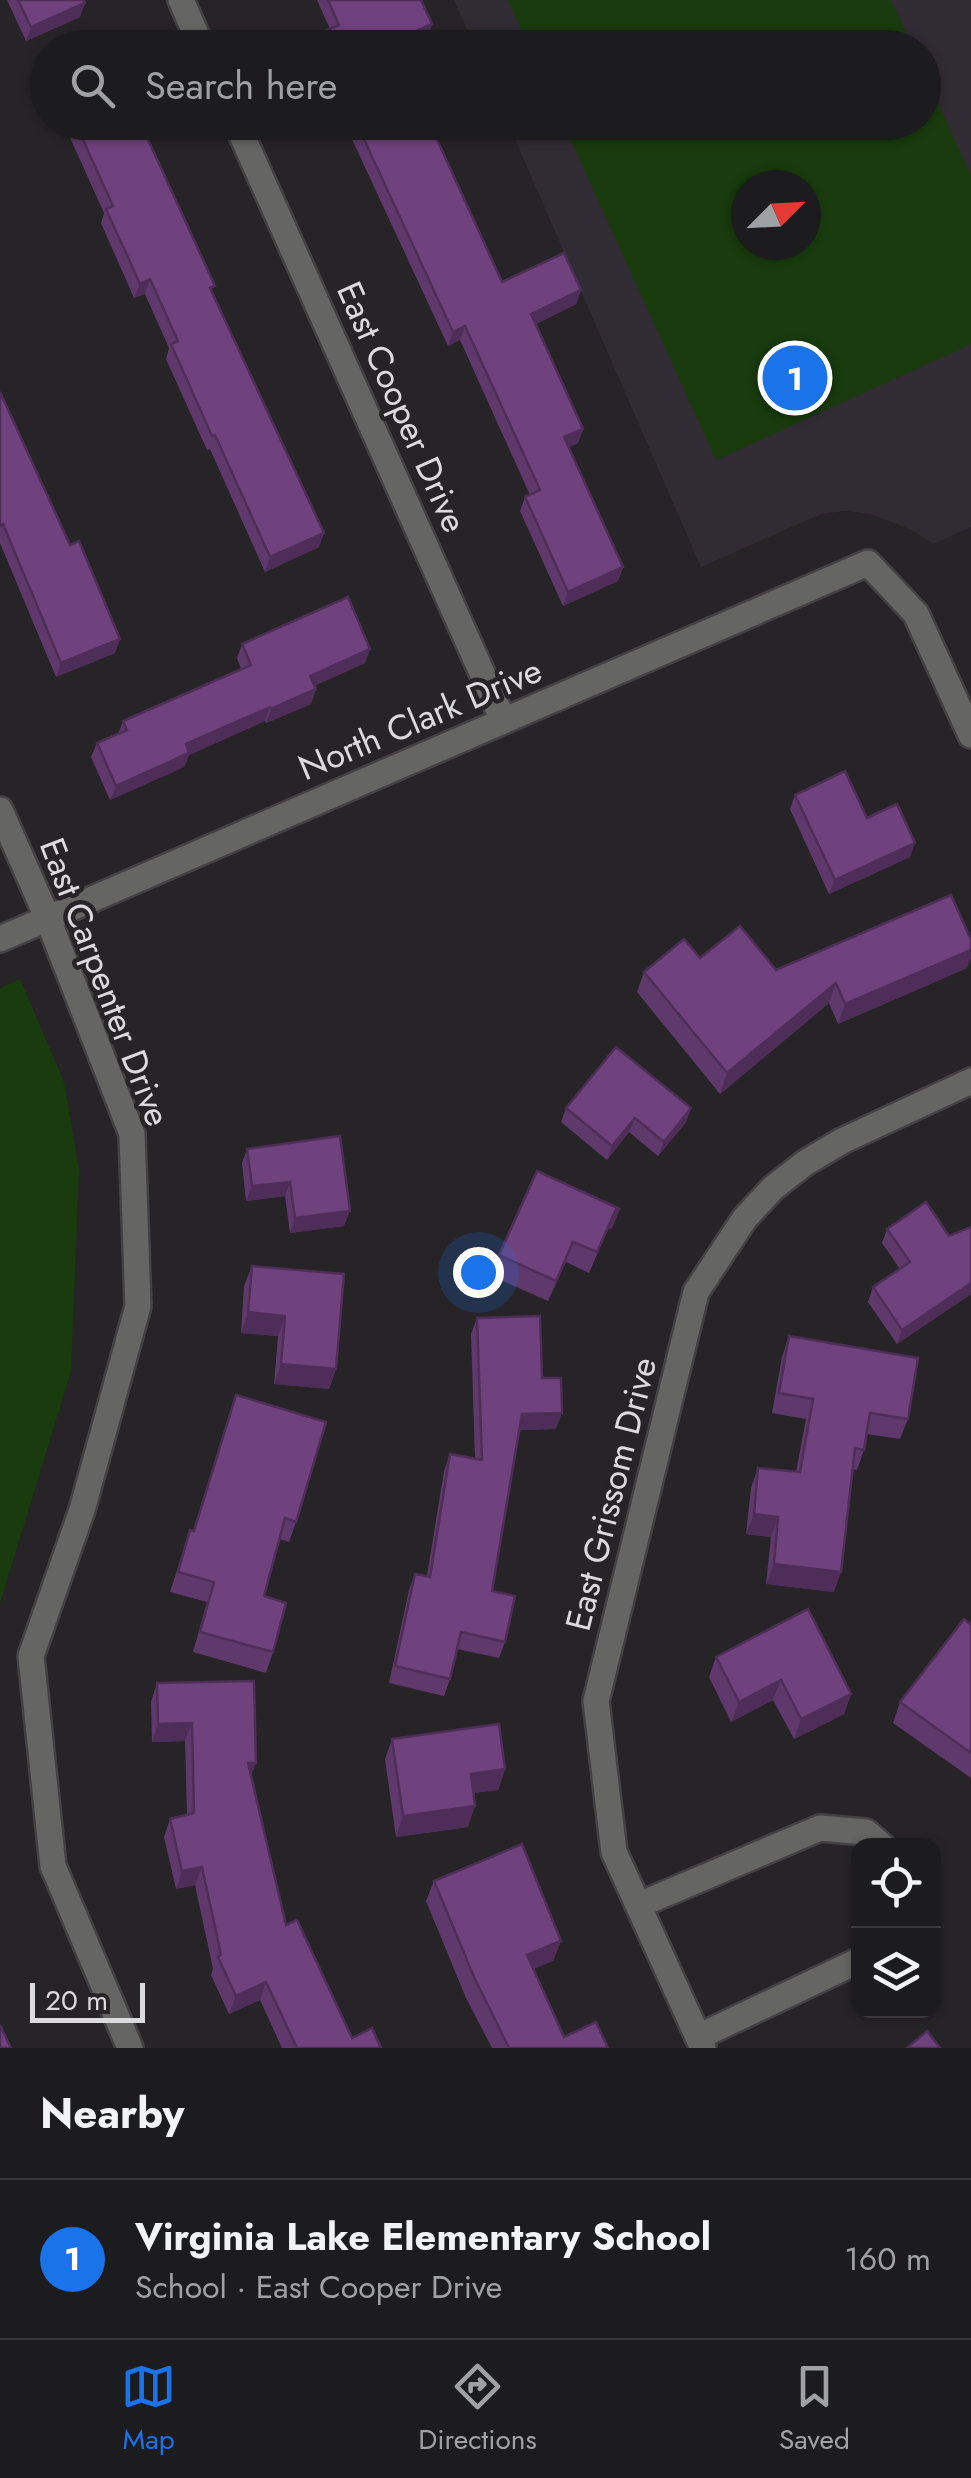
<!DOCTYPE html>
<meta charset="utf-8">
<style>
body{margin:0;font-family:Jost,sans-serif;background:#252426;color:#f1f3f6}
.controls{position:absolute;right:30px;bottom:30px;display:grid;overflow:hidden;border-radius:20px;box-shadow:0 2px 8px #0004}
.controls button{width:90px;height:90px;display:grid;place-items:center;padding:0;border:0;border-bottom:2px solid #3a393b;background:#1c1b1d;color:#f1f3f6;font:50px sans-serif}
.compass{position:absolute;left:731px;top:170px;width:90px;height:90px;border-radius:50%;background:#1c1b1d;box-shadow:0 2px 8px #0004;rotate:66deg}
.scale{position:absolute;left:30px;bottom:25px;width:115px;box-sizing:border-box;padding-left:10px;border:5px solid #dbdadc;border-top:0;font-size:28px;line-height:35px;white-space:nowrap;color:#dbdadc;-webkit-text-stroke:8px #262427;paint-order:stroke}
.you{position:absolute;left:478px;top:1272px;width:35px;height:35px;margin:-25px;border:8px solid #fff;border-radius:50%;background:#1a73e8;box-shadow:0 0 0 15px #1a73e833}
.badge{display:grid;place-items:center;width:65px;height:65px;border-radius:50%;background:#1a73e8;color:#fff;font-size:32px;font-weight:700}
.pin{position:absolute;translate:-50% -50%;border:5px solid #fff;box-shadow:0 2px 10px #0006}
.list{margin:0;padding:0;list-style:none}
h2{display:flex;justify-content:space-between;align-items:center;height:130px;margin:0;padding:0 40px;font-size:42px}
h2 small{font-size:32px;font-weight:400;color:#a0a1a4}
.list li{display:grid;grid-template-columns:65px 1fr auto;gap:30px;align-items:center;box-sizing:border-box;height:160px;padding:0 40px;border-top:2px solid #3a393b}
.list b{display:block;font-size:38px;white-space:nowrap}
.list p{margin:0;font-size:32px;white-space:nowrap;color:#a0a1a4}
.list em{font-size:32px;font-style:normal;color:#a0a1a4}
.icon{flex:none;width:55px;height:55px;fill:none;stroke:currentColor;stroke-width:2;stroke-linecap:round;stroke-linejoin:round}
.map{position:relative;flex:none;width:971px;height:2048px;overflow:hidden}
.search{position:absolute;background:#1c1b1d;box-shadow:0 2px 8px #0004;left:30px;right:30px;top:30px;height:110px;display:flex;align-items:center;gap:25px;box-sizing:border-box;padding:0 35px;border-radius:55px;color:#a0a1a4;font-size:38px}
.sheet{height:290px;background:#1c1b1d}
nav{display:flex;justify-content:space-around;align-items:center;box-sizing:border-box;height:140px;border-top:2px solid #3a393b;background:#1c1b1d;font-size:28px;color:#a0a1a4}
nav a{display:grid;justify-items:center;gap:5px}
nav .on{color:#1a73e8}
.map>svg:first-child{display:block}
.built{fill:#312c33;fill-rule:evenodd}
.green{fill:#193b0d;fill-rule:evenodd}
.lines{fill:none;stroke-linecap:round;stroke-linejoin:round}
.minor-casing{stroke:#434144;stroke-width:30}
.minor{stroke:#656664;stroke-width:25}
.wall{fill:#60396c}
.shaded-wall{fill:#4e2e58}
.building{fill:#70427d;stroke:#4e2e58;stroke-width:2.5}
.labels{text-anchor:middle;stroke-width:9;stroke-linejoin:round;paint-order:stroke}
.street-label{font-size:35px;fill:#dbdadc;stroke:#262427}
</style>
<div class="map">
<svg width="971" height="2048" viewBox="0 0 971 2048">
<rect width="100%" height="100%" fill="#262427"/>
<!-- built -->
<path class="built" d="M 454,0 L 971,0 L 971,527 L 933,544 L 914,531 L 871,514 L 845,511 L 821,514 L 701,567 L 508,123 L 924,122 L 924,48 L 475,47 ZM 746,185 L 806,185 L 806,245 L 746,245 Z"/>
<!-- green -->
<g class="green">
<path d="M 508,0 L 891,0 L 913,47 L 529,47 Z"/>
<path d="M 924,72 L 971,176 L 971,344 L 716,460 L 563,123 L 924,122 ZM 806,185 L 806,245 L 746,245 L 746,185 Z"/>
<path d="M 20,979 L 64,1082 L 79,1170 L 71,1371 L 0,1603 L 0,988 Z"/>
</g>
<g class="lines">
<!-- minor casing -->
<g class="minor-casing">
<g id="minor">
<path d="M 181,0 L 202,48"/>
<path d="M 236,122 L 503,720"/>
<path d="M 0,810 L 48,919 L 132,1134 L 138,1306 L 82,1510 L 31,1656 L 53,1866 L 130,2048"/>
<path d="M 0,939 L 868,563 L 916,614 L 971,735"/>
<path d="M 639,1905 L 820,1828 L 866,1832 L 882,1846"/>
<path d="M 698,2037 L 858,1961"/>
<path d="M 703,2048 L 614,1852 L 596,1701 L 696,1292 L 745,1218 L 773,1188 L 805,1163 L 842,1141 L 971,1081"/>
</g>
</g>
<!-- minor -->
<use href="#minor" class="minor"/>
</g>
<!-- wall -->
<g class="wall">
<path d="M 7,0 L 84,0 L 80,17 L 26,41 Z"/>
<path d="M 317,0 L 390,0 L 432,24 L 427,38 L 405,48 L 319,48 L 323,32 L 330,29 Z"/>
<path d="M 63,122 L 140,122 L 319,547 L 265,572 L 210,449 L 207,450 L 166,359 L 169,348 L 145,294 L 134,298 L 101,223 L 104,213 Z"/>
<path d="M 344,122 L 429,122 L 502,282 L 581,290 L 576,304 L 536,324 L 583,429 L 578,443 L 569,447 L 623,567 L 618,581 L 563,606 L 520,511 L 525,497 L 530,495 L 460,340 L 448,346 Z"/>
<path d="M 0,392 L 70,545 L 120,639 L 115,653 L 56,677 L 0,543 Z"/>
<path d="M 242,644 L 370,649 L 365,663 L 314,686 L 316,689 L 311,704 L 266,723 L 265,721 L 189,755 L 184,767 L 110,800 L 91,757 L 97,743 L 118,734 L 123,721 L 241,669 L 237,658 Z"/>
<path d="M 795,795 L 910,857 L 829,894 L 790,809 Z"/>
<path d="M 971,940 L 971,957 L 967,968 L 838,1024 L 829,1003 L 720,1094 L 637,992 L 644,972 L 700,958 L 776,970 Z"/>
<path d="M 566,1108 L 691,1108 L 686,1122 L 658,1156 L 629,1132 L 607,1160 L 561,1122 Z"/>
<path d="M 247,1149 L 344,1226 L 290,1233 L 285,1196 L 246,1201 L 242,1163 Z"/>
<path d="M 537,1171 L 612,1229 L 608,1229 L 589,1273 L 566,1262 L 548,1301 L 492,1276 Z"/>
<path d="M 971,1227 L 971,1294 L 897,1344 L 868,1302 L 873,1287 L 900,1269 L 882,1243 L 887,1229 L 949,1236 Z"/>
<path d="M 252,1266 L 336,1369 L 329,1389 L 274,1384 L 278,1336 L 241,1333 L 244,1286 Z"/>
<path d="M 477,1318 L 542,1378 L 556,1429 L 519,1430 L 492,1591 L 505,1642 L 499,1658 L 457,1649 L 450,1679 L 444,1696 L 389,1683 L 409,1590 L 415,1574 L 427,1576 L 444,1471 L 450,1454 L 475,1458 L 471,1334 Z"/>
<path d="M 789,1336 L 908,1419 L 900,1439 L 867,1434 L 864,1450 L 857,1470 L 852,1469 L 834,1592 L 766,1584 L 771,1537 L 746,1534 L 751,1488 L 758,1468 L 796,1472 L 806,1419 L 772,1413 L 782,1357 Z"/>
<path d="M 236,1395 L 296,1522 L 289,1542 L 280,1539 L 264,1596 L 273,1652 L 266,1673 L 193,1652 L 207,1602 L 170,1592 L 190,1530 L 193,1531 Z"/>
<path d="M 971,1625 L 971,1778 L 893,1723 L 900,1702 Z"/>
<path d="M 716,1657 L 851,1694 L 844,1714 L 794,1739 L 773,1700 L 731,1722 L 709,1677 Z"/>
<path d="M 157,1683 L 251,1776 L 286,1925 L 352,2038 L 381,2048 L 282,2048 L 260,2000 L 229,2014 L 211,1975 L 213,1969 L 195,1885 L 176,1889 L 164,1837 L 170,1819 L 187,1815 L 185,1741 L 152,1742 L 151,1702 Z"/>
<path d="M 392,1739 L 505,1769 L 498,1790 L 473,1793 L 468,1827 L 396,1837 L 385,1759 Z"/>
<path d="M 434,1881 L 561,1941 L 553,1961 L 533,1969 L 564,2037 L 608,2048 L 492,2048 L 466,1998 L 426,1901 Z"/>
</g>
<!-- shaded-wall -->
<g class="shaded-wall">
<path d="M 85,3 L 80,17 L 26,41 L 31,27 Z"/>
<path d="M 432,24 L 427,38 L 405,48 L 382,48 Z"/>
<path d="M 150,279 L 145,294 L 134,298 L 140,284 Z"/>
<path d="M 581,290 L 576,304 L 526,328 L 531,314 Z"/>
<path d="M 465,326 L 460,340 L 448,346 L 453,332 Z"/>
<path d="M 583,429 L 578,443 L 559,451 L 564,437 Z"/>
<path d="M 324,533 L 319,547 L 265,572 L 270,557 Z"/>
<path d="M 623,567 L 618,581 L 563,606 L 568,592 Z"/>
<path d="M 120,639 L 115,653 L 56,677 L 61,663 Z"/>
<path d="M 370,649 L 365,663 L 304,690 L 310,676 Z"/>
<path d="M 316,689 L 311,704 L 266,723 L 271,709 Z"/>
<path d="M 270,707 L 265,721 L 189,755 L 184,767 L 110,800 L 116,786 L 186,744 Z"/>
<path d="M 915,843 L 910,857 L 829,894 L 835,880 Z"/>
<path d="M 971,950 L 971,957 L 967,968 L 838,1024 L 845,1004 Z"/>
<path d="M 836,983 L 829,1003 L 720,1094 L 727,1073 Z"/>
<path d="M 691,1108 L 686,1122 L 658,1156 L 664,1142 Z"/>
<path d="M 635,1118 L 629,1132 L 607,1160 L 612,1146 Z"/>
<path d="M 290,1182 L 285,1196 L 246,1201 L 252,1186 Z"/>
<path d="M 616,1209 L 620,1209 L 612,1229 L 608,1229 L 589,1273 Z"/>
<path d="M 350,1211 L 344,1226 L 290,1233 L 295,1218 Z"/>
<path d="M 573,1242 L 566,1262 L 548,1301 L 556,1281 Z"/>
<path d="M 971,1283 L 971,1294 L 897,1344 L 902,1330 Z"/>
<path d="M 248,1312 L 285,1316 L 278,1336 L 241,1333 Z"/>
<path d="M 281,1364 L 336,1369 L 329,1389 L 274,1384 Z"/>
<path d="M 562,1413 L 556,1429 L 515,1430 L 522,1414 Z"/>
<path d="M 754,1514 L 778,1517 L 771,1537 L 746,1534 Z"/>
<path d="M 774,1564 L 841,1572 L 834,1592 L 766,1584 Z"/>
<path d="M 781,1680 L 773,1700 L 731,1722 L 739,1702 Z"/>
<path d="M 851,1694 L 844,1714 L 794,1739 L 801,1719 Z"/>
<path d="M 192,1723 L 185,1741 L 152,1742 L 158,1724 Z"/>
<path d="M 248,1763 L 256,1763 L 249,1781 Z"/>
<path d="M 505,1769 L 498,1790 L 463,1794 L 471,1774 Z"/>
<path d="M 475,1806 L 468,1827 L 396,1837 L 403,1816 Z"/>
<path d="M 202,1867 L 195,1885 L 176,1889 L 182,1871 Z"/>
<path d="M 561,1941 L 553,1961 L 519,1975 L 527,1955 Z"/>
<path d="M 266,1982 L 260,2000 L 229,2014 L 236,1996 Z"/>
</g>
<!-- building -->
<g class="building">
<path d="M 18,0 L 84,0 L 85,3 L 31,27 Z"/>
<path d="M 328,0 L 421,0 L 432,24 L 383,46 L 383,48 L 330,48 L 323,32 L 339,25 Z"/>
<path d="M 75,122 L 140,122 L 215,286 L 210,288 L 324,533 L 270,557 L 215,435 L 212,436 L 171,344 L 178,341 L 150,279 L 140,284 L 106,209 L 113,206 Z"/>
<path d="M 356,122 L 429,122 L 502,282 L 564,253 L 581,290 L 531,314 L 583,429 L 564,437 L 623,567 L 568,592 L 525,497 L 540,490 L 465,326 L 453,332 Z"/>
<path d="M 0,392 L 70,545 L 79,541 L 120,639 L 61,663 L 3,524 L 0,526 Z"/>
<path d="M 348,597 L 370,649 L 310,676 L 316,689 L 271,709 L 270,707 L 186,744 L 189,753 L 116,786 L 97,743 L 127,730 L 123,721 L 251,665 L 242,644 Z"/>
<path d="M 845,771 L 867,818 L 897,804 L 915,843 L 835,880 L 795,795 Z"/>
<path d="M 951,895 L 971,940 L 971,950 L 845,1004 L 836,983 L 727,1073 L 644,972 L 684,939 L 700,958 L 740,926 L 776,970 Z"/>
<path d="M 616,1047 L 691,1108 L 664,1142 L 635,1118 L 612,1146 L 566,1108 Z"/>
<path d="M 340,1136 L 350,1211 L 295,1218 L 290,1182 L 252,1186 L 247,1149 Z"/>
<path d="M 537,1171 L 620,1209 L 616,1209 L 597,1252 L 573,1242 L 556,1281 L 499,1255 Z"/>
<path d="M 926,1202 L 949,1236 L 971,1227 L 971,1283 L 902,1330 L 873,1287 L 910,1262 L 887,1229 Z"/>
<path d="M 252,1266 L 344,1274 L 336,1369 L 281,1364 L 285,1316 L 248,1312 Z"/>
<path d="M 540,1316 L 542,1378 L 561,1378 L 562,1413 L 522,1414 L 492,1591 L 515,1596 L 505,1642 L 461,1632 L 450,1679 L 395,1666 L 415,1574 L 430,1577 L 450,1454 L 482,1460 L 477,1318 Z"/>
<path d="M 789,1336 L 918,1358 L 908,1419 L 870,1413 L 864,1450 L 855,1448 L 841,1572 L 774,1564 L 778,1517 L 754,1514 L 758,1468 L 800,1472 L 813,1399 L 779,1393 Z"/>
<path d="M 236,1395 L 326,1422 L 296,1522 L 285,1518 L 264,1596 L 286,1603 L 273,1652 L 200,1632 L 214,1582 L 178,1572 L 190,1530 L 194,1531 Z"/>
<path d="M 808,1609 L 851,1694 L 801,1719 L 781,1680 L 739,1702 L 716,1657 Z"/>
<path d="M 964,1619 L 971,1625 L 971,1753 L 900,1702 Z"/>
<path d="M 254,1681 L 256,1763 L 248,1763 L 286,1925 L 297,1920 L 352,2038 L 372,2028 L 381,2048 L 297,2048 L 266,1982 L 236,1996 L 218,1957 L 221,1955 L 202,1867 L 182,1871 L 170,1819 L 194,1813 L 192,1723 L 158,1724 L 157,1683 Z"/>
<path d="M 499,1724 L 505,1769 L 471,1774 L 475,1806 L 403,1816 L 392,1739 Z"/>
<path d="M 522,1844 L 561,1941 L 527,1955 L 564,2037 L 596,2022 L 608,2048 L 509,2048 L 474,1977 L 434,1881 Z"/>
<path d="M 0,2025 L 11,2048 L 0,2048 Z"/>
<path d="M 927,2031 L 940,2048 L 907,2048 Z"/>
</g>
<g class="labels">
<!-- street labels -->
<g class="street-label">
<text transform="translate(402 407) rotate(66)" y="12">East Cooper Drive</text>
<text transform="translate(420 719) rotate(-23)" y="12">North Clark Drive</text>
<text transform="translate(105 982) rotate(69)" y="12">East Carpenter Drive</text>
<text transform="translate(611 1494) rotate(-76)" y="12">East Grissom Drive</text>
</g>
</g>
</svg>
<div class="controls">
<button><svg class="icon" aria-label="locate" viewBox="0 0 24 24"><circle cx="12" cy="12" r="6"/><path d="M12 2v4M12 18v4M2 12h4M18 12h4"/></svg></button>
<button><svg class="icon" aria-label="layers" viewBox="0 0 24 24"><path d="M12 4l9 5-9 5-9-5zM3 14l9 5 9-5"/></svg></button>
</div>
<svg class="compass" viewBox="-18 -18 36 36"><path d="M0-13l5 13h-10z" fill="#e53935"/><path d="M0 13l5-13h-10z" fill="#a0a1a4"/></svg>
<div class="scale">20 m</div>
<div class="you"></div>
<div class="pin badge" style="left:795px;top:378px">1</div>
<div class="search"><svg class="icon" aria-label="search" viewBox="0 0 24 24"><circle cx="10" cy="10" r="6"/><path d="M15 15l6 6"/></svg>Search here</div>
</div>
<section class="sheet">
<h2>Nearby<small></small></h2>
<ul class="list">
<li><span class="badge">1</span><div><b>Virginia Lake Elementary School</b><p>School · East Cooper Drive</p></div><em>160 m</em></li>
</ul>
</section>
<nav>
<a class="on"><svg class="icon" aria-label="map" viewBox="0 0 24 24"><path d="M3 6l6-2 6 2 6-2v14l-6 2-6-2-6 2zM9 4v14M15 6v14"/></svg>Map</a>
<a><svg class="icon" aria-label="directions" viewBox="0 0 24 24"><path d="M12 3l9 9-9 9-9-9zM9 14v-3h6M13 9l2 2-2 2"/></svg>Directions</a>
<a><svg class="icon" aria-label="saved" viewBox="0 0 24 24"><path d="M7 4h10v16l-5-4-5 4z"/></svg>Saved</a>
</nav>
